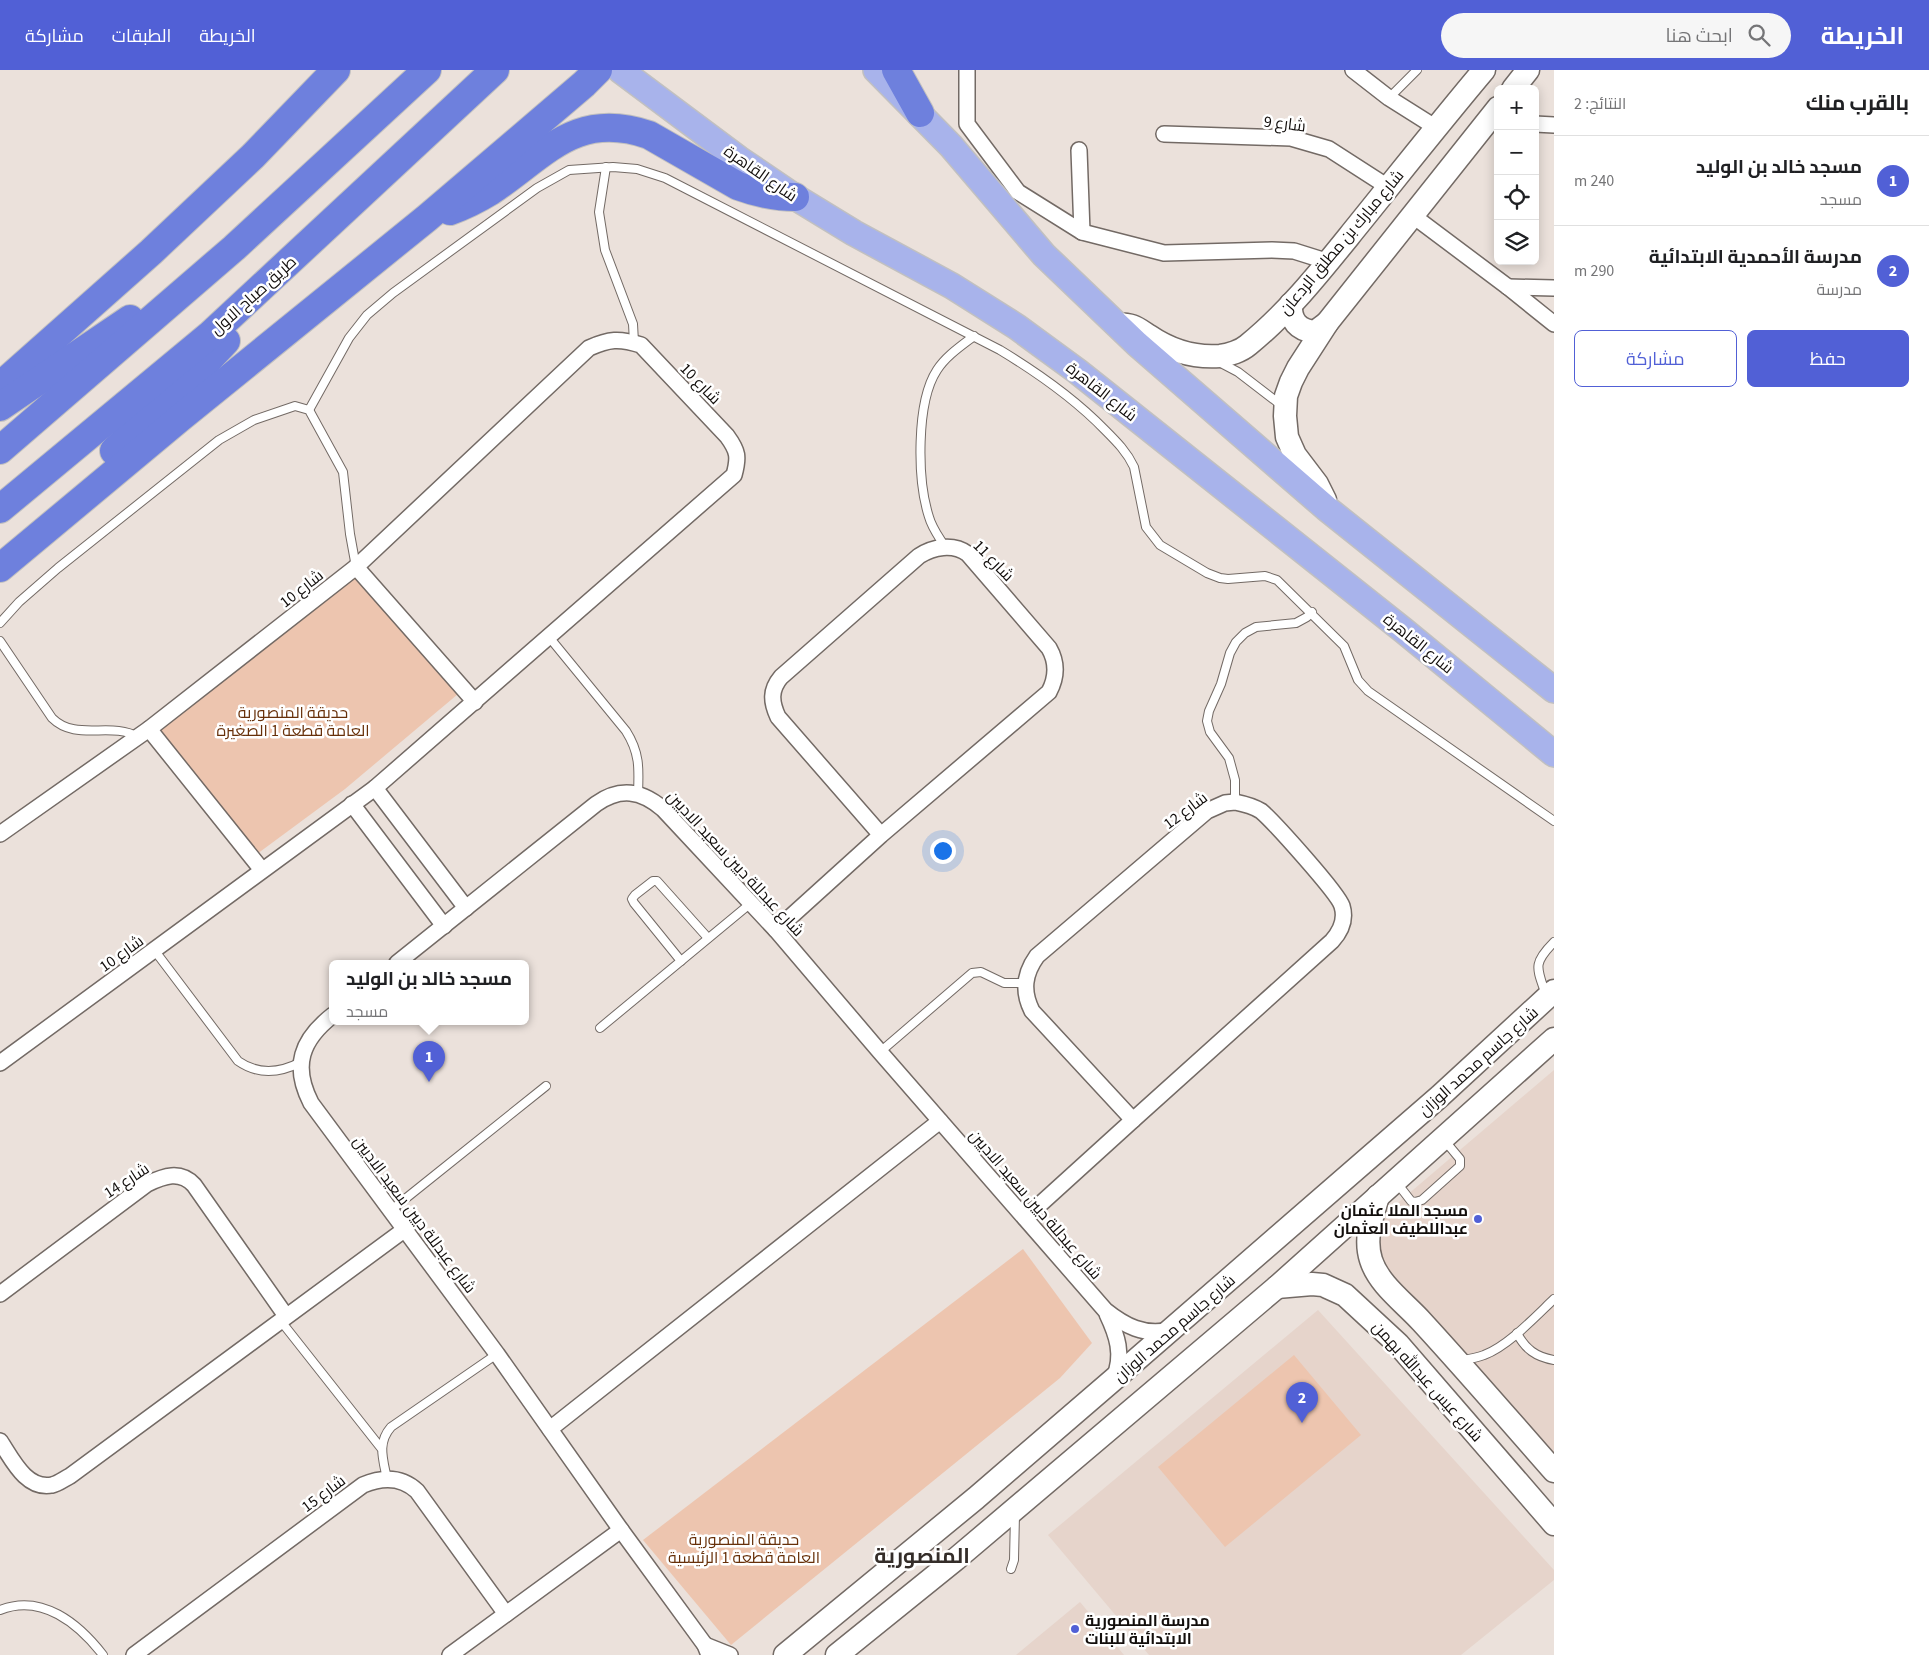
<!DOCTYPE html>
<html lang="ar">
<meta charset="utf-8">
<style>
body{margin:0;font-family:"Source Sans 3",Cairo,sans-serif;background:#f6f6f6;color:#202124;direction:rtl}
.controls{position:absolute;right:15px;top:15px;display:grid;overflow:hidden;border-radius:8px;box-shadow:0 2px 12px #0003}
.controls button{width:45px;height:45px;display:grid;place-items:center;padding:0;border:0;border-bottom:1px solid #e0e0e0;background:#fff;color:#202124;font:25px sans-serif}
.you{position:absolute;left:942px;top:780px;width:18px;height:18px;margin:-12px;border:4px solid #fff;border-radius:50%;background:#1a73e8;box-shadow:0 0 0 8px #1a73e833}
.badge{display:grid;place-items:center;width:32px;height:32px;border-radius:50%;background:#5160d6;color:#fff;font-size:16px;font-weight:700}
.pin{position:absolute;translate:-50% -41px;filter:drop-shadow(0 1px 2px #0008)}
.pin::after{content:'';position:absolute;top:26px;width:18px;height:15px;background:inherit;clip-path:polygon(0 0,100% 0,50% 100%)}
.popup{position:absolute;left:329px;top:890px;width:200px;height:65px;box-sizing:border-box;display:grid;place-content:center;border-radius:8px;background:#fff;filter:drop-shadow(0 1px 4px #0005);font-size:16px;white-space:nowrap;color:#757577}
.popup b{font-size:19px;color:#202124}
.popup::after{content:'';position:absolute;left:50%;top:100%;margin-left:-10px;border:10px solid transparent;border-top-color:#fff}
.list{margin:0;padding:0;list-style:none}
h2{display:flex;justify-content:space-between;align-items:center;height:65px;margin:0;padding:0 20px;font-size:21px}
h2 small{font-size:16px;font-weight:400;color:#757577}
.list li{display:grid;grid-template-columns:32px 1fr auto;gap:15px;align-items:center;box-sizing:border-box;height:90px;padding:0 20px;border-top:1px solid #e0e0e0}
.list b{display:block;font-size:19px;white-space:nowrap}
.list p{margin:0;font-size:16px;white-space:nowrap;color:#757577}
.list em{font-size:16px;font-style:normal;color:#757577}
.actions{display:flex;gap:10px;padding:15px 20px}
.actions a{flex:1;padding:11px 0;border:1px solid #5160d6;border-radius:8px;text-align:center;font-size:18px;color:#5160d6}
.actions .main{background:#5160d6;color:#fff}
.icon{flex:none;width:28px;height:28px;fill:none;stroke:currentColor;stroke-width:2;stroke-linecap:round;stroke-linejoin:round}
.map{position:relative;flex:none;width:1554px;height:1585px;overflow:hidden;direction:ltr}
header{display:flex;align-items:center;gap:30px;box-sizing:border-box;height:70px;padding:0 25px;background:#5160d6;color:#fff}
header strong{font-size:24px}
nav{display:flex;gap:28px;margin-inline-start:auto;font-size:18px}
.search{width:350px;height:45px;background:#f6f6f6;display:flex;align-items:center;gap:12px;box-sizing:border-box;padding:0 18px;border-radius:28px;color:#757577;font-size:19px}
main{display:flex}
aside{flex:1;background:#fff}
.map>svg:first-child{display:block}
.built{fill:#e6d4cb}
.green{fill:#edc5af}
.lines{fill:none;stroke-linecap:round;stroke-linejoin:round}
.lane-casing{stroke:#736a65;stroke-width:10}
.street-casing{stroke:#736a65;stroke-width:18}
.secondary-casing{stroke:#736a65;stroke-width:25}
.primary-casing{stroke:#c1c0c0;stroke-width:28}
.highway-casing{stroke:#c1c0c0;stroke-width:30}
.lane{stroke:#fff;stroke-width:8}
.street{stroke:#fff;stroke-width:15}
.secondary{stroke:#fff;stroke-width:22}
.primary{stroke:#a8b3eb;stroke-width:25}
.highway{stroke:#6e80dd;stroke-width:28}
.poi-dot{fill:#5160d6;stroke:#fff;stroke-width:2}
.labels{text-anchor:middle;stroke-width:5;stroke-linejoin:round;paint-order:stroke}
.street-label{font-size:16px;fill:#120e0c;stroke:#fff}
.park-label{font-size:16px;fill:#673009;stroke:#fff}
.poi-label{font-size:16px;font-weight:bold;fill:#120e0c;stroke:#fff;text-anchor:end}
.district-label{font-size:21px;font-weight:bold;fill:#342d29;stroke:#fff}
</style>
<header>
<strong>الخريطة</strong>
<div class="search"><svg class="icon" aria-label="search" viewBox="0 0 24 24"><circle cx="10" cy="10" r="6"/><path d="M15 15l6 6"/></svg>ابحث هنا</div>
<nav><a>الخريطة</a><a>الطبقات</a><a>مشاركة</a></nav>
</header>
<main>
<aside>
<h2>بالقرب منك<small>النتائج: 2</small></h2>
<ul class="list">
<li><span class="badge">1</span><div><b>مسجد خالد بن الوليد</b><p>مسجد</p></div><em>240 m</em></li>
<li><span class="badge">2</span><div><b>مدرسة الأحمدية الابتدائية</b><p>مدرسة</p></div><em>290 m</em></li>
</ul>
<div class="actions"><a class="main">حفظ</a><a>مشاركة</a></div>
</aside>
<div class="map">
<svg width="1554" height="1585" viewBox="0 0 1554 1585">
<rect width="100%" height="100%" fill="#ebe1db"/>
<!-- built -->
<g class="built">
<path d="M 1554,1000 L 1554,1388 L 1387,1201 L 1376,1186 L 1373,1154 Z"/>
<path d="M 1318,1240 L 1554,1500 L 1554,1510 L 1461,1585 L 1149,1585 L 1048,1465 Z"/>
<path d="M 1080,1532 L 1124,1585 L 1016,1585 Z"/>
</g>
<!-- green -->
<g class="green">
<path d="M 349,497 L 458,624 L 345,719 L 257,784 L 156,659 Z"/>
<path d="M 1023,1179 L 1092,1273 L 1060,1308 L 731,1575 L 643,1470 Z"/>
<path d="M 1294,1285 L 1361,1365 L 1225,1477 L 1158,1397 Z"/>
</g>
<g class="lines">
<!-- lane casing -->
<g class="lane-casing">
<g id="lane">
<path d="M 1389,28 L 1417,0"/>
<path d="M 606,97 L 599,142 L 605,180 L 633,254 L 634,272"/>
<path d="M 1219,292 L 1238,302 L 1281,335"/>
<path d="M 309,340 L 349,268 L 367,245 L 393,223 L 537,118 L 569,100 L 613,97 L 637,99 L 665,108 L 1000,280 C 1038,303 1074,328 1105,360 C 1117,372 1127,382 1134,397 L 1146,457 L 1160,475 L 1207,503 L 1220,508 L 1228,509 L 1265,506 L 1277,510 L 1344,576 L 1358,610 L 1368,621 L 1554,751"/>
<path d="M 945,477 C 939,467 932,458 929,447 C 917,410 916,332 937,300 C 946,286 961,276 974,266"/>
<path d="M 0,553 L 19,532 L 58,498 L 219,370 L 254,350 L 295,336 L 309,340 L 343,402 L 350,464 L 356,497"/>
<path d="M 549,567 L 626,661 C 640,683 639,699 638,723"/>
<path d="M 0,571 L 52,648 C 76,672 111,651 138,667"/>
<path d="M 1235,732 L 1235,710 L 1229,688 L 1210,662 L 1207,651 L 1209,641 L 1221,614 L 1230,583 L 1236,572 L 1245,563 L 1256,557 L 1296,553 L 1307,547 L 1312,542"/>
<path d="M 155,881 L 238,991 C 258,1005 280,1003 301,992"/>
<path d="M 681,891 L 634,833 L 632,829 L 635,825 L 653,811 L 657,811 L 708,868"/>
<path d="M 1546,925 C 1537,898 1532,894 1554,872"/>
<path d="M 600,958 L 751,833"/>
<path d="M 880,982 L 972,903 L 981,902 L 1004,913 L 1025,913"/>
<path d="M 1397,1113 L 1411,1131 L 1415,1132 L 1422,1130 L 1460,1096 L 1460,1089 L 1445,1071"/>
<path d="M 390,1141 L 546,1016"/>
<path d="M 280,1250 L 381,1378"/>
<path d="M 1517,1263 C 1525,1279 1536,1287 1554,1290"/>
<path d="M 1461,1290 C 1469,1289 1477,1288 1484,1285 C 1508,1276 1535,1247 1554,1229"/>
<path d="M 387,1409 C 383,1389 377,1373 391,1357 L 497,1284"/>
<path d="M 1011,1499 L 1014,1490 L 1015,1444"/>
<path d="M 0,1540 C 42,1523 79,1554 103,1585"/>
</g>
</g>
<!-- street casing -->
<g class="street-casing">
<g id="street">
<path d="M 967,0 L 967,54 L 1018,122 L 1082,162 L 1164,183 L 1272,180 L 1294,181 L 1329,192"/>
<path d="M 1353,0 L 1389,28 L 1435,57"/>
<path d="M 1535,54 L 1554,55"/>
<path d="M 1164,64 L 1291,68 L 1329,79 L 1388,117"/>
<path d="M 1079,80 L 1082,162"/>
<path d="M 1412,145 L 1508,217 L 1554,254"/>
<path d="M 1508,217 L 1554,218"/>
<path d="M 356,497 L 475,632"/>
<path d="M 149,659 L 262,800"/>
<path d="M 375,718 L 466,838"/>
<path d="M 1235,732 C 1245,734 1253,736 1261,741 C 1273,751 1338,823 1342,836 C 1346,849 1341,861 1332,871 L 1133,1050 L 1032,941 C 1022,921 1024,904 1037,886 L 1207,741 L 1225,733 Z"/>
<path d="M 352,734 L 444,856"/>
<path d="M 0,764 L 149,659 L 356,497 L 589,278 C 609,269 619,268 641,275 L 727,366 C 738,381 739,387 734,405 L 375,718 L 0,993"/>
<path d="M 776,860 L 881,765 L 1049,622 C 1057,607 1057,592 1049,578 L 968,484 C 953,473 933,477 919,486 L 781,607 C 770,620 771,632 778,647 L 881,765"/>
<path d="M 397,893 L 596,734 C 620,717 641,720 663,739 L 776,860 L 880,982 L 1105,1240 C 1125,1256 1144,1266 1170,1260"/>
<path d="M 333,945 C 301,970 292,996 311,1033 L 497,1284 L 621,1460 L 705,1575 L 709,1585"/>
<path d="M 1025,1148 L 1133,1050"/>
<path d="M 0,1224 L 147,1114 C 164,1106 180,1100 194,1115 L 286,1246"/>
<path d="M 1107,1244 C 1117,1265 1124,1285 1114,1308"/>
<path d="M 550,1359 L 940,1051"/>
<path d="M 0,1371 C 12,1389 26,1420 52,1415 C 58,1414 64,1409 70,1406 L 404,1160"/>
<path d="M 705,1575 L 730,1585"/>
<path d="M 134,1585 L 363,1415 C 382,1407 401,1406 417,1421 L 506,1544"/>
<path d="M 450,1585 L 621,1460"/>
</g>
</g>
<!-- secondary casing -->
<g class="secondary-casing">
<g id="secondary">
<path d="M 1513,19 L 1528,0"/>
<path d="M 1291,234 C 1290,251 1298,260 1315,262 L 1327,253"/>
<path d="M 1115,254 C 1134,255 1134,256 1149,266 C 1171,281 1194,288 1220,286 C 1229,285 1241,281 1248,275 C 1290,241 1324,197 1358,155 C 1400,103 1441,51 1484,0"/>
<path d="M 1326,438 L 1325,430 L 1317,414 L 1295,385 L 1287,367 L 1285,346 L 1286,326 L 1291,312 L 1298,298 L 1327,253 L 1498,38"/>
<path d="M 1378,1126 C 1372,1148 1364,1168 1371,1190 C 1379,1215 1405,1233 1422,1252 C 1467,1301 1510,1351 1554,1401"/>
<path d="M 1277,1217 L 1312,1214 L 1323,1215 L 1345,1225 L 1398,1274 L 1554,1454"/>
<path d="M 785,1585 L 976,1428 L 1113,1310 L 1440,1026 L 1554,921"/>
<path d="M 837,1585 L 956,1489 L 1277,1217 L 1554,969"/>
</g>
</g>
<!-- primary casing -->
<g class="primary-casing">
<g id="primary">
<path d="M 620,0 L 739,89 L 795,127 L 854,163 L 952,216 L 1017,257 L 1077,301 L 1403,560 L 1554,684"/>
<path d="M 876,0 L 951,76 L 1044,185 L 1137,274 L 1326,438 L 1554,620"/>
</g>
</g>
<!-- highway casing -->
<g class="highway-casing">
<g id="highway">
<path d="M 896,0 L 920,43"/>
<path d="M 450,141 C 464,136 478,129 491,121 C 546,84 576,40 649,65 L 738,116 C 757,123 774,127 795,127"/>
<path d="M 0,316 L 151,182 L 253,86 L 336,0"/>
<path d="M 0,337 L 130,249"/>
<path d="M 0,380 L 234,178 L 427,0"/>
<path d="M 114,381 L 190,309 L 226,271"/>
<path d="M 0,439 L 211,264 L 495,0"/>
<path d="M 0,498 L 180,348 L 427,148 L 584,14 L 598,0"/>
</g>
</g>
<!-- lane -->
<use href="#lane" class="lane"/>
<!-- street -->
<use href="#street" class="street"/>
<!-- secondary -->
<use href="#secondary" class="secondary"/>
<!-- primary -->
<use href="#primary" class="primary"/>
<!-- highway -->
<use href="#highway" class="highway"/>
</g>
<!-- markers -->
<g class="poi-dot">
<circle cx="1478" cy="1149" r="5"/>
<circle cx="1075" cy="1559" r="5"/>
</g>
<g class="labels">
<!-- street labels -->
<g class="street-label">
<text transform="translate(1285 53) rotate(7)" y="6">شارع 9</text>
<text transform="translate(761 103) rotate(35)" y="6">شارع القاهرة</text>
<text transform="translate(1341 172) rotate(-50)" y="6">شارع مبارك بن مطلق الردعان</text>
<text transform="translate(253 225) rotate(-42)" y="6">طريق صباح الاول</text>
<text transform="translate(701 313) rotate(46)" y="6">شارع 10</text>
<text transform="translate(1102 321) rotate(38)" y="6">شارع القاهرة</text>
<text transform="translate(994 490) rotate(46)" y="6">شارع 11</text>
<text transform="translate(301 518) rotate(-38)" y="6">شارع 10</text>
<text transform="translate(1419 573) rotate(39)" y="6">شارع القاهرة</text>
<text transform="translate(1185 740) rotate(-37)" y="6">شارع 12</text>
<text transform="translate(736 793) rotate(47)" y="6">شارع عبدللة ديين سعيد الاديين</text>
<text transform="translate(121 883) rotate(-36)" y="6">شارع 10</text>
<text transform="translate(1478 991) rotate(-42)" y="6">شارع جاسم محمد الوزان</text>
<text transform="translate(126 1110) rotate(-33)" y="6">شارع 14</text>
<text transform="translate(1036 1134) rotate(49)" y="6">شارع عبدللة ديين سعيد الاديين</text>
<text transform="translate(415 1144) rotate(53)" y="6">شارع عبدللة ديين سعيد الاديين</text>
<text transform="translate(1174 1258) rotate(-41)" y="6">شارع جاسم محمد الوزان</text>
<text transform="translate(1428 1311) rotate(48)" y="6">شارع عيس عبدالله بهمن</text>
<text transform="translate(323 1423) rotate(-37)" y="6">شارع 15</text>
</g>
<!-- park labels -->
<g class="park-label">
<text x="293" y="648">حديقة المنصورية<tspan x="293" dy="18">العامة قطعة 1 الصغيرة</tspan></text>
<text x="744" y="1475">حديقة المنصورية<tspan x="744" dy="18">العامة قطعة 1 الرئيسية</tspan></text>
</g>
<!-- poi labels -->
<g class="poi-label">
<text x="1468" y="1146">مسجد الملا عثمان<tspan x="1468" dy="18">عبداللطيف العثمان</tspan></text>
<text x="1085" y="1556" text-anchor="start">مدرسة المنصورية<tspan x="1085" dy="18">الابتدائية للبنات</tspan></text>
</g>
<!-- district labels -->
<g class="district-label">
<text x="922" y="1493">المنصورية</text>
</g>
</g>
</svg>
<div class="controls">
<button>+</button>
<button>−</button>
<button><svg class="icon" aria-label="locate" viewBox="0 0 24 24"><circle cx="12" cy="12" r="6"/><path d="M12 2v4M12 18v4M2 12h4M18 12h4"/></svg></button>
<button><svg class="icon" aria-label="layers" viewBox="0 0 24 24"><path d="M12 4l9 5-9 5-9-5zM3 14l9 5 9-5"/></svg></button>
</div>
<div class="you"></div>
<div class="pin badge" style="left:429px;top:1012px">1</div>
<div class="popup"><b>مسجد خالد بن الوليد</b>مسجد</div>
<div class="pin badge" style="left:1302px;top:1353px">2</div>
</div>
</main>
